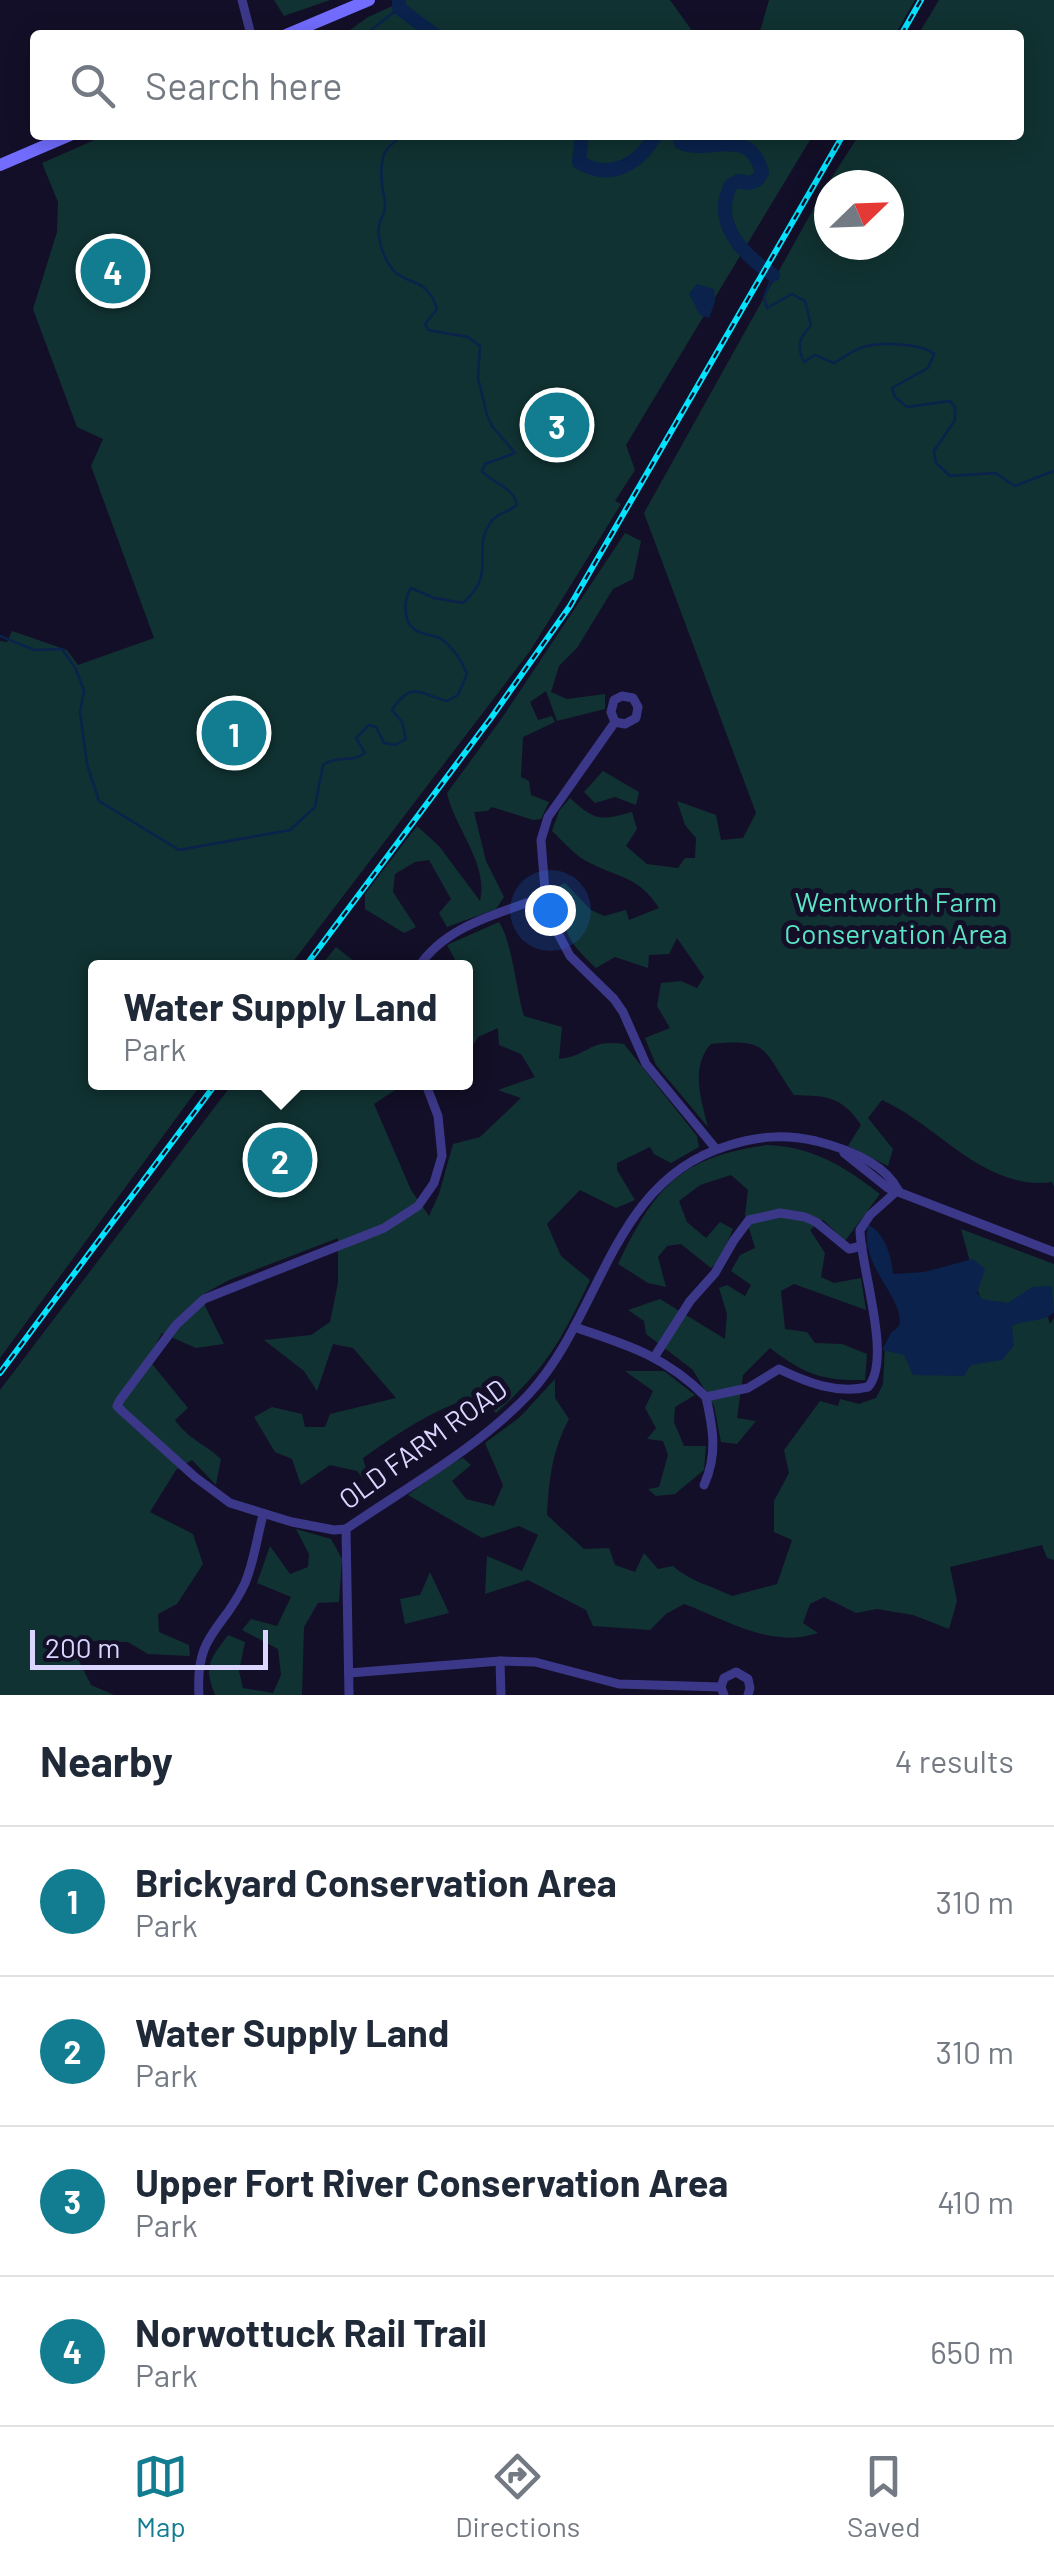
<!DOCTYPE html>
<style>
body{margin:0;font-family:Barlow,sans-serif;background:#f6f6f7;color:#1f2937}
.compass{position:absolute;left:814px;top:170px;width:90px;height:90px;border-radius:50%;background:#fff;box-shadow:0 5px 25px #0003;rotate:67deg}
.scale{position:absolute;left:30px;bottom:25px;width:238px;box-sizing:border-box;padding-left:10px;border:5px solid #dbd6ff;border-top:0;font-size:28px;line-height:35px;white-space:nowrap;color:#dbd6ff;-webkit-text-stroke:8px #130f28;paint-order:stroke}
.you{position:absolute;left:550px;top:910px;width:35px;height:35px;margin:-25px;border:8px solid #fff;border-radius:50%;background:#1a73e8;box-shadow:0 0 0 15px #1a73e833}
.badge{display:grid;place-items:center;width:65px;height:65px;border-radius:50%;background:#127d91;color:#fff;font-size:32px;font-weight:700}
.pin{position:absolute;translate:-50% -50%;border:5px solid #fff;box-shadow:0 2px 10px #0006}
.popup{position:absolute;left:88px;top:960px;width:385px;height:130px;box-sizing:border-box;display:grid;place-content:center;border-radius:10px;background:#fff;filter:drop-shadow(0 2px 8px #0005);font-size:32px;white-space:nowrap;color:#747a83}
.popup b{font-size:38px;color:#1f2937}
.popup::after{content:'';position:absolute;left:50%;top:100%;margin-left:-20px;border:20px solid transparent;border-top-color:#fff}
.list{margin:0;padding:0;list-style:none}
h2{display:flex;justify-content:space-between;align-items:center;height:130px;margin:0;padding:0 40px;font-size:42px}
h2 small{font-size:32px;font-weight:400;color:#747a83}
.list li{display:grid;grid-template-columns:65px 1fr auto;gap:30px;align-items:center;box-sizing:border-box;height:150px;padding:0 40px;border-top:2px solid #e0e1e3}
.list b{display:block;font-size:38px;white-space:nowrap}
.list p{margin:0;font-size:32px;white-space:nowrap;color:#747a83}
.list em{font-size:32px;font-style:normal;color:#747a83}
.icon{flex:none;width:55px;height:55px;fill:none;stroke:currentColor;stroke-width:2;stroke-linecap:round;stroke-linejoin:round}
.map{position:relative;flex:none;width:1054px;height:1695px;overflow:hidden}
.search{position:absolute;background:#fff;box-shadow:0 5px 25px #0003;left:30px;right:30px;top:30px;height:110px;display:flex;align-items:center;gap:25px;box-sizing:border-box;padding:0 35px;border-radius:10px;color:#747a83;font-size:38px}
.sheet{height:730px;background:#fff}
nav{display:flex;justify-content:space-around;align-items:center;box-sizing:border-box;height:140px;border-top:2px solid #e0e1e3;background:#fff;font-size:28px;color:#747a83}
nav a{display:grid;justify-items:center;gap:5px}
nav .on{color:#127d91}
.map>svg:first-child{display:block}
.green{fill:#113232;fill-rule:evenodd}
.water{fill:#0a224c}
.lines{fill:none;stroke-linecap:round;stroke-linejoin:round}
.stream{stroke:#0a224c;stroke-width:2.5}
.river{stroke:#0a224c;stroke-width:14}
.minor{stroke:#3c3889;stroke-width:9}
.secondary{stroke:#726dff;stroke-width:12}
.rail-casing{stroke:#02e3ff;stroke-width:6}
.rail{stroke:#130f28;stroke-width:2.5;stroke-dasharray:8;stroke-linecap:butt}
.labels{text-anchor:middle;stroke-width:10;stroke-linejoin:round;paint-order:stroke}
.park-label{font-size:28px;fill:#5ce5c4;stroke:#130f28}
.street-label{font-size:28px;fill:#dbd6ff;stroke:#130f28}
</style>
<div class="map">
<svg width="1054" height="1695" viewBox="0 0 1054 1695">
<rect width="100%" height="100%" fill="#130f28"/>
<!-- green -->
<g class="green">
<path d="M 274,0 L 330,0 L 284,16 Z"/>
<path d="M 406,0 L 670,0 L 695,35 L 343,35 L 368,17 Z"/>
<path d="M 769,0 L 915,0 L 895,35 L 759,35 Z"/>
<path d="M 939,0 L 1054,0 L 1054,1187 L 1052,1182 C 984,1191 938,1125 882,1100 L 868,1118 L 893,1149 L 888,1166 L 848,1146 L 861,1125 C 842,1096 826,1096 794,1095 C 762,1049 770,1038 711,1044 C 690,1067 701,1100 708,1127 L 656,1065 L 645,1038 L 670,1028 L 657,1006 L 661,983 L 681,981 L 697,988 L 704,977 L 677,938 L 669,954 L 649,955 L 648,968 L 615,957 L 596,968 C 563,937 564,931 559,886 L 565,883 L 591,910 L 604,916 L 626,910 L 629,920 L 659,908 C 638,876 621,879 590,863 C 576,857 563,841 552,831 L 559,811 L 570,798 C 595,821 600,821 632,812 L 637,829 L 626,846 L 647,864 L 678,868 L 685,858 L 695,858 L 696,838 L 685,825 L 677,801 L 716,815 L 721,840 L 743,838 L 756,813 L 644,513 L 825,188 L 859,135 L 1019,135 L 1019,35 L 918,35 ZM 829,185 L 889,185 L 889,245 L 829,245 Z"/>
<path d="M 106,135 L 508,135 L 512,142 L 510,135 L 813,135 L 626,445 L 635,470 L 615,501 L 621,504 L 530,651 L 289,967 L 95,968 L 95,1082 L 202,1083 L 0,1358 L 0,641 L 7,642 L 12,631 L 67,650 L 78,665 L 154,638 L 91,466 L 103,439 L 77,427 L 33,309 L 57,232 L 58,202 L 42,163 Z"/>
<path d="M 625,533 L 641,541 L 633,579 L 613,589 L 577,648 L 559,666 L 551,692 L 567,699 L 605,694 L 605,709 L 557,721 L 546,691 L 530,702 L 538,720 L 552,716 L 555,722 L 523,737 L 521,777 L 529,781 L 531,795 L 549,802 L 541,819 L 533,820 L 492,807 L 487,811 L 474,812 L 486,861 L 504,897 L 496,909 L 447,927 L 439,913 L 451,899 L 429,860 L 415,862 L 395,874 L 393,892 L 416,927 L 404,933 L 365,909 L 365,894 L 417,826 L 439,846 L 480,901 C 489,864 454,827 447,793 L 502,718 Z"/>
<path d="M 603,771 L 639,792 L 636,805 L 615,797 L 595,803 L 584,792 Z"/>
<path d="M 499,922 C 512,941 516,990 524,1016 L 562,1027 L 559,1059 C 590,1056 587,1039 624,1044 L 697,1136 L 699,1147 L 671,1163 L 654,1154 L 650,1147 L 617,1163 L 617,1170 L 635,1200 L 616,1208 L 580,1190 L 547,1224 L 561,1256 L 590,1280 C 561,1341 547,1367 496,1413 L 477,1396 C 433,1409 400,1432 363,1458 L 372,1490 L 357,1471 L 330,1465 L 301,1485 L 292,1459 L 275,1452 L 254,1417 L 272,1407 L 302,1414 L 305,1427 L 325,1427 L 330,1414 L 396,1398 L 353,1348 L 333,1344 L 317,1391 L 304,1371 L 264,1340 L 311,1335 L 330,1322 L 338,1283 L 338,1238 L 229,1280 L 200,1296 L 224,1344 L 196,1348 L 162,1333 L 148,1359 L 188,1408 L 175,1420 C 188,1439 204,1443 221,1459 L 216,1485 L 192,1460 L 176,1470 L 150,1512 L 193,1534 L 203,1564 L 177,1604 L 158,1614 L 159,1632 L 189,1645 L 190,1656 L 148,1654 L 128,1642 L 94,1641 L 74,1651 L 91,1685 L 114,1695 L 0,1695 L 0,1390 L 233,1083 L 406,1083 L 374,1104 L 411,1190 L 429,1216 L 439,1194 L 453,1144 L 480,1137 L 521,1098 L 498,1090 L 535,1077 L 521,1054 L 499,1045 L 498,1028 L 478,1037 L 465,1058 L 465,968 L 459,967 L 447,945 Z"/>
<path d="M 336,947 L 355,962 L 354,967 L 320,967 Z"/>
<path d="M 767,1145 C 813,1147 844,1166 880,1194 L 845,1241 L 823,1220 L 810,1230 L 825,1253 L 821,1277 L 834,1283 L 861,1278 L 866,1310 L 794,1284 L 781,1291 L 785,1329 L 807,1332 L 815,1343 L 842,1344 L 867,1354 L 865,1380 C 822,1381 804,1374 770,1348 L 743,1375 L 737,1418 L 756,1421 L 737,1444 L 721,1442 L 714,1406 L 693,1370 L 646,1334 L 644,1321 L 628,1310 L 660,1299 L 725,1339 L 727,1314 L 719,1288 L 727,1285 L 745,1296 L 751,1285 L 731,1271 L 740,1255 L 755,1248 L 745,1215 L 748,1190 L 731,1175 L 700,1185 L 679,1201 L 687,1222 L 706,1238 L 720,1222 L 733,1229 L 720,1260 L 711,1268 L 681,1244 L 667,1246 L 658,1257 L 666,1287 L 648,1283 L 618,1264 C 655,1188 679,1157 767,1145 Z"/>
<path d="M 961,1229 L 1054,1264 L 1054,1311 L 1047,1314 L 1050,1324 L 1054,1318 L 1054,1560 L 1047,1558 L 1042,1545 L 950,1567 L 957,1601 L 949,1629 L 913,1615 L 877,1609 L 856,1613 L 824,1597 L 810,1604 L 803,1623 L 818,1633 C 771,1649 727,1620 684,1604 L 666,1614 L 650,1630 L 593,1626 L 586,1610 L 528,1580 L 485,1594 L 487,1556 L 522,1571 L 538,1535 L 519,1526 L 482,1538 L 408,1495 L 449,1464 L 463,1458 L 471,1465 L 452,1481 L 466,1499 L 494,1506 L 503,1485 L 485,1443 L 520,1417 L 555,1379 L 555,1398 L 569,1419 C 552,1451 549,1479 547,1515 L 584,1549 L 609,1548 L 615,1565 L 635,1572 L 644,1553 L 658,1569 L 673,1566 C 689,1581 712,1586 732,1596 L 777,1584 L 792,1540 L 774,1532 L 774,1501 L 789,1473 L 784,1450 L 820,1401 L 838,1406 L 840,1399 L 859,1404 L 876,1398 L 883,1384 L 885,1346 L 986,1320 Z"/>
<path d="M 625,1371 L 664,1371 L 695,1395 L 675,1407 L 674,1422 L 684,1446 L 706,1446 L 704,1470 L 675,1494 L 656,1496 L 648,1489 L 659,1487 L 668,1455 L 663,1441 L 647,1439 L 656,1428 L 645,1408 L 653,1391 Z"/>
<path d="M 296,1529 L 331,1539 L 342,1559 L 339,1602 L 318,1603 L 304,1627 L 302,1695 L 215,1695 C 203,1665 210,1660 228,1635 L 245,1642 L 239,1671 L 243,1688 L 273,1693 L 281,1675 L 278,1649 L 242,1630 L 251,1619 L 277,1626 L 291,1597 L 257,1583 L 270,1546 L 290,1574 L 308,1567 L 309,1554 Z"/>
<path d="M 430,1572 L 449,1613 L 405,1624 L 400,1599 L 420,1595 Z"/>
</g>
<!-- water -->
<g class="water">
<path d="M 697,284 L 714,289 L 715,302 L 709,318 L 700,315 L 689,294 Z"/>
<path d="M 868,1225 C 884,1231 892,1257 893,1274 L 924,1272 L 973,1259 L 985,1269 L 977,1293 L 982,1299 L 1008,1303 L 1032,1287 L 1052,1286 L 1054,1312 C 1044,1323 1025,1319 1012,1326 L 1014,1346 L 1002,1360 L 971,1365 L 964,1376 L 913,1375 L 904,1355 L 882,1350 L 891,1333 L 899,1326 C 906,1298 859,1268 868,1225 Z"/>
</g>
<g class="lines">
<!-- stream -->
<g class="stream">
<path d="M 370,35 L 370,31 L 399,8"/>
<path d="M 773,275 L 764,297 L 767,308 L 792,294 L 805,301 L 811,325 C 799,339 796,345 804,362 L 815,355 L 834,363 C 843,358 853,350 863,347 C 879,342 922,343 934,354 L 928,368 L 892,388 L 895,397 L 907,407 L 950,401 L 955,407 L 955,420 L 934,451 L 936,463 L 950,476 L 995,473 L 1015,486 L 1054,471"/>
<path d="M 0,636 L 34,650 L 62,649 L 76,669 L 84,691 L 80,712 L 87,764 L 99,801 L 179,850 L 290,830 L 315,807 L 323,765 C 337,755 352,763 365,753 L 356,738 L 369,725 L 376,727 L 384,743 L 395,745 L 406,739 L 402,722 L 392,710 C 412,679 421,695 447,701 L 458,695 L 467,674 C 462,661 454,649 443,640 C 435,634 427,636 419,632 C 402,625 403,600 411,588 L 434,598 L 463,603 C 499,571 470,551 491,522 C 497,513 509,512 517,505 C 514,487 493,484 482,471 L 485,464 L 515,453 L 492,426 L 487,415 L 478,378 L 480,346 L 468,337 L 428,330 L 425,324 L 437,309 C 427,276 405,285 393,270 C 384,259 377,240 379,226 C 380,217 386,214 385,204 C 383,189 379,174 383,158 C 385,147 395,143 402,135"/>
</g>
<!-- river -->
<g class="river">
<path d="M 399,0 L 399,8 L 435,35"/>
<path d="M 582,135 L 579,162 C 611,182 639,163 656,135"/>
<path d="M 679,135 L 681,143 C 707,155 751,124 762,173 L 757,180 L 749,183 L 738,181 L 731,185 C 711,223 744,255 773,275"/>
</g>
<!-- minor -->
<g class="minor">
<path d="M 242,0 L 251,35"/>
<path d="M 615,722 L 625,724 L 636,718 L 638,707 L 633,698 L 622,696 L 614,700 L 611,712 L 615,722 L 548,817 L 541,840 L 545,891 L 554,926 L 570,956 L 614,999 L 623,1012 L 646,1064 L 716,1149"/>
<path d="M 418,968 C 445,925 501,913 546,896"/>
<path d="M 425,1082 L 438,1116 L 442,1156 L 434,1183 L 418,1206 L 384,1228 L 204,1299 L 176,1325 L 120,1400 L 117,1406 L 122,1411 L 195,1477 L 230,1503 L 292,1522 L 334,1530 L 346,1529 C 407,1487 478,1448 529,1394 C 602,1315 611,1181 727,1146 C 757,1136 784,1134 816,1141 C 844,1148 884,1162 898,1190"/>
<path d="M 844,1153 L 888,1188 L 1054,1252"/>
<path d="M 574,1327 C 628,1345 665,1356 706,1397 L 748,1388 L 779,1369 C 808,1383 836,1394 868,1387 C 893,1359 860,1265 860,1230 L 870,1215 L 898,1190"/>
<path d="M 655,1356 L 690,1301 L 715,1273 L 734,1240 L 749,1220 L 780,1213 L 805,1217 L 816,1222 L 849,1249 L 862,1246"/>
<path d="M 704,1485 C 718,1454 713,1429 706,1397"/>
<path d="M 346,1529 L 349,1695"/>
<path d="M 500,1661 L 501,1695"/>
<path d="M 349,1673 L 500,1661 L 535,1662 L 619,1684 L 721,1687"/>
<path d="M 199,1695 C 195,1633 223,1631 245,1583 C 254,1562 257,1537 263,1515"/>
<path d="M 724,1695 L 721,1687 L 724,1678 L 736,1672 L 748,1679 L 750,1688 L 748,1695"/>
</g>
<!-- secondary -->
<g class="secondary">
<path d="M 286,35 L 369,0"/>
<path d="M 0,165 L 70,135"/>
</g>
<!-- rail casing -->
<g class="rail-casing">
<g id="rail">
<path d="M 901,35 L 921,0"/>
<path d="M 304,968 L 491,718 L 570,606 L 843,135"/>
<path d="M 0,1373 L 217,1082"/>
</g>
</g>
<!-- rail -->
<use href="#rail" class="rail"/>
</g>
<g class="labels">
<!-- park labels -->
<g class="park-label">
<text x="896" y="912">Wentworth Farm<tspan x="896" dy="32">Conservation Area</tspan></text>
</g>
<!-- street labels -->
<g class="street-label">
<text transform="translate(423 1444) rotate(-36)" y="10">OLD FARM ROAD</text>
</g>
</g>
</svg>
<svg class="compass" viewBox="-18 -18 36 36"><path d="M0-13l5 13h-10z" fill="#e53935"/><path d="M0 13l5-13h-10z" fill="#747a83"/></svg>
<div class="scale">200 m</div>
<div class="you"></div>
<div class="pin badge" style="left:234px;top:733px">1</div>
<div class="pin badge" style="left:280px;top:1160px">2</div>
<div class="popup"><b>Water Supply Land</b>Park</div>
<div class="pin badge" style="left:557px;top:425px">3</div>
<div class="pin badge" style="left:113px;top:271px">4</div>
<div class="search"><svg class="icon" aria-label="search" viewBox="0 0 24 24"><circle cx="10" cy="10" r="6"/><path d="M15 15l6 6"/></svg>Search here</div>
</div>
<section class="sheet">
<h2>Nearby<small>4 results</small></h2>
<ul class="list">
<li><span class="badge">1</span><div><b>Brickyard Conservation Area</b><p>Park</p></div><em>310 m</em></li>
<li><span class="badge">2</span><div><b>Water Supply Land</b><p>Park</p></div><em>310 m</em></li>
<li><span class="badge">3</span><div><b>Upper Fort River Conservation Area</b><p>Park</p></div><em>410 m</em></li>
<li><span class="badge">4</span><div><b>Norwottuck Rail Trail</b><p>Park</p></div><em>650 m</em></li>
</ul>
</section>
<nav>
<a class="on"><svg class="icon" aria-label="map" viewBox="0 0 24 24"><path d="M3 6l6-2 6 2 6-2v14l-6 2-6-2-6 2zM9 4v14M15 6v14"/></svg>Map</a>
<a><svg class="icon" aria-label="directions" viewBox="0 0 24 24"><path d="M12 3l9 9-9 9-9-9zM9 14v-3h6M13 9l2 2-2 2"/></svg>Directions</a>
<a><svg class="icon" aria-label="saved" viewBox="0 0 24 24"><path d="M7 4h10v16l-5-4-5 4z"/></svg>Saved</a>
</nav>
